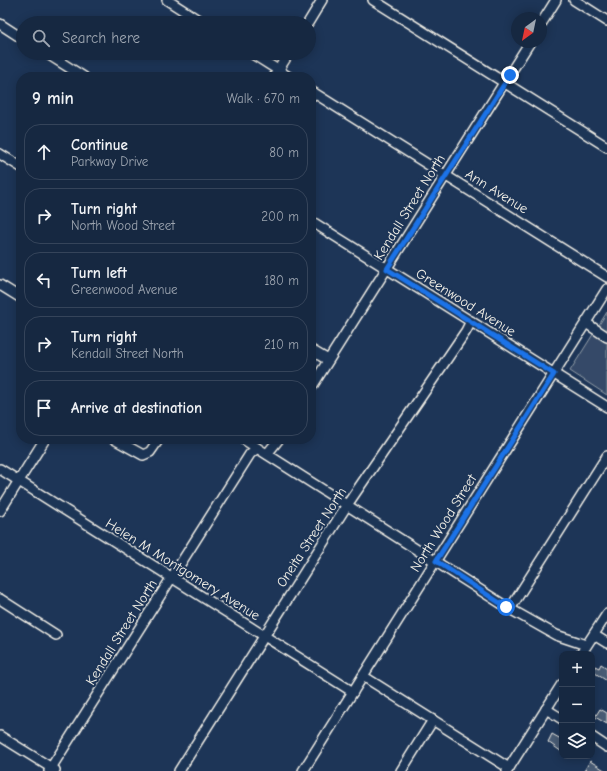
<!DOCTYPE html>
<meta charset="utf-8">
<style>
body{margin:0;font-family:"Comic Neue",sans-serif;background:#23344c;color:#f1f3f6}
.controls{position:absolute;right:12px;bottom:12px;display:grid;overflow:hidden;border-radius:8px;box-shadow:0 2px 10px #0003}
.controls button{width:36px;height:36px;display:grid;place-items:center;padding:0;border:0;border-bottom:1px solid #35445a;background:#162841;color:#f1f3f6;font:20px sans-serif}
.compass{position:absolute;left:511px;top:12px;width:36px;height:36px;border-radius:50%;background:#162841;box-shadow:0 2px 10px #0003;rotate:213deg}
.stop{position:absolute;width:12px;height:12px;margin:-9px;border:3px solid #1a73e8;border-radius:50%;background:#fff}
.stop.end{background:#1a73e8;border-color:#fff;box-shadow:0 1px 4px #0008}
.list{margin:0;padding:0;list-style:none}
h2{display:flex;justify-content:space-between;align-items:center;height:52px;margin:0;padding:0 16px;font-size:17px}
h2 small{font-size:13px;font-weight:400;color:#9ea6b1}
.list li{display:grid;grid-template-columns:26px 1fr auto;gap:12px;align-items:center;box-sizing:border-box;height:56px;margin:0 8px 8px;padding:0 8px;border:1px solid #35445a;border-radius:16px}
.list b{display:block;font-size:15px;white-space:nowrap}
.list p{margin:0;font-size:13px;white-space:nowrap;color:#9ea6b1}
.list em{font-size:13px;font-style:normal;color:#9ea6b1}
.icon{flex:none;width:22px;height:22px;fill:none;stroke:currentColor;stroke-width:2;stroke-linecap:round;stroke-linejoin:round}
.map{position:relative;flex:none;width:607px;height:771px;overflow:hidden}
.search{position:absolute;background:#162841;box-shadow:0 2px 10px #0003;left:16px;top:16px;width:300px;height:44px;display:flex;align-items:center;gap:10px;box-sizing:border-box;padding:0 14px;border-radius:22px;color:#9ea6b1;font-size:15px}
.panel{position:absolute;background:#162841;box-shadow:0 2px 10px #0003;left:16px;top:72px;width:300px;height:372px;border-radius:16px}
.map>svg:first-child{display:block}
.green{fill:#354a67;stroke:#949ea8}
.building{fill:#485b74;stroke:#f4f1e8}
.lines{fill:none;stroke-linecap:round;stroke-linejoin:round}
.minor-casing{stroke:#f4f1e8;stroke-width:12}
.minor{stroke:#1d3557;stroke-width:9}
.route{stroke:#1a73e8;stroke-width:5}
.labels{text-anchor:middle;stroke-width:4;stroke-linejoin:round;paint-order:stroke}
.street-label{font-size:14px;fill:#f4f1e8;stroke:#1d3557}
</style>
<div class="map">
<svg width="607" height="771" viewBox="0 0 607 771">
<rect width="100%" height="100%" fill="#1d3557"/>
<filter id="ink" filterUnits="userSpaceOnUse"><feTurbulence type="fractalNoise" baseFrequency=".025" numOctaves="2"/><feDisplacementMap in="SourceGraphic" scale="8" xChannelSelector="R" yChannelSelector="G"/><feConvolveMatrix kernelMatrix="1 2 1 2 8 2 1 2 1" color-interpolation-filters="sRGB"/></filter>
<g filter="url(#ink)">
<!-- green -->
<path class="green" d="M 607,312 L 607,395 L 570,371 Z"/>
<!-- building -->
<g class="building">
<path d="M 601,664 L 607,668 L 607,681 L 592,671 L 595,666 L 599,668 Z"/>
<path d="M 600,709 L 607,713 L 607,724 L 595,717 Z"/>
<path d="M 552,734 L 561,739 L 562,737 L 562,752 L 548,742 Z"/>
<path d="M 590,761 L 606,771 L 584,771 Z"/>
</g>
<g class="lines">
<!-- minor casing -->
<g class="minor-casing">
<g id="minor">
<path d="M 167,0 L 203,23"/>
<path d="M 373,0 L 607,147"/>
<path d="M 574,0 L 607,21"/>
<path d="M 308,23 L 322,0"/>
<path d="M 0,24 L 23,39"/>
<path d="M 541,24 L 556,0"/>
<path d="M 46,53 L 84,77"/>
<path d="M 251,53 L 289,77"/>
<path d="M 274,77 L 289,53"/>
<path d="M 311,91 L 607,277"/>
<path d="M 0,154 L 21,167"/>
<path d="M 311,221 L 607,407"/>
<path d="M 0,285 L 21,298"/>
<path d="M 586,323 L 607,337"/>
<path d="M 311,350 L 328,360"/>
<path d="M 311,388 L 530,42"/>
<path d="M 114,439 L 143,455 L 150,452 L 159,439"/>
<path d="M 243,439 L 510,609 L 556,635 L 586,645"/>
<path d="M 267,454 L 279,439"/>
<path d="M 0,469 L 353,692"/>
<path d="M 0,511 L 45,439"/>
<path d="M 0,599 L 56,635"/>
<path d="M 510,609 L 607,456"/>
<path d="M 594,635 L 607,643"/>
<path d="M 581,654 L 607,614"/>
<path d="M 363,676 L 509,768"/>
<path d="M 546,709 L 562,719"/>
<path d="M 0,736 L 55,770"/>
<path d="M 592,737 L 607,747"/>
<path d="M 49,771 L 250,454 L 257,448"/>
<path d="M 179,771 L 347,505 L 466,331 L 471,321"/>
<path d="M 303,771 L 607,289"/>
<path d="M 401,771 L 433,720"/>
<path d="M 507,771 L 562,684"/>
</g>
</g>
<!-- minor -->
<use href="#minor" class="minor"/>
</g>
</g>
<g class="lines" filter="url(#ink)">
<!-- route -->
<path class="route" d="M 506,607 L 436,561 L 554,374 L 387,269 L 510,75"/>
</g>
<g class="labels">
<!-- street labels -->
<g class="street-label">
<text transform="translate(497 191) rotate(32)" y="5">Ann Avenue</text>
<text transform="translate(409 207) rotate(-58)" y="5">Kendall Street North</text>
<text transform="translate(466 302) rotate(32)" y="5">Greenwood Avenue</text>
<text transform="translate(443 523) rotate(-58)" y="5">North Wood Street</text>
<text transform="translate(311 537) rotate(-57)" y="5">Oneita Street North</text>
<text transform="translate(183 569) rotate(32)" y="5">Helen M Montgomery Avenue</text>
<text transform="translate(121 632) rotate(-58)" y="5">Kendall Street North</text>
</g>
</g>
</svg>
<div class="controls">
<button>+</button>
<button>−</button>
<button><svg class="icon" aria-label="layers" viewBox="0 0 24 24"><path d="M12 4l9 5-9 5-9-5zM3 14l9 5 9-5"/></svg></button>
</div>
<svg class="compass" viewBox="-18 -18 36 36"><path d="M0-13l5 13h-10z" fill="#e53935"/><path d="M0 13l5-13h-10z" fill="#9ea6b1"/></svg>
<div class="stop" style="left:506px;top:607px"></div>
<div class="stop end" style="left:510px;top:75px"></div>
<div class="search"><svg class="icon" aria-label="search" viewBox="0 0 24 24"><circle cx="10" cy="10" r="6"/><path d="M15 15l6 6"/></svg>Search here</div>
<section class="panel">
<h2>9 min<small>Walk · 670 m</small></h2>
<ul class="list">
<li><svg class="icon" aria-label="ahead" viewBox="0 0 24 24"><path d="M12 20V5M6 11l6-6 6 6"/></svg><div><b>Continue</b><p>Parkway Drive</p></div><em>80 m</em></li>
<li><svg class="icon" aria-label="right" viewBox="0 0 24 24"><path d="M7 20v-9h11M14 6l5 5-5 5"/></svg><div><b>Turn right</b><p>North Wood Street</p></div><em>200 m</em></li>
<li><svg class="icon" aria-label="left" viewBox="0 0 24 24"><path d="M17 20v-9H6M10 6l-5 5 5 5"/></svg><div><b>Turn left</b><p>Greenwood Avenue</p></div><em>180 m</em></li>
<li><svg class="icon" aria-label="right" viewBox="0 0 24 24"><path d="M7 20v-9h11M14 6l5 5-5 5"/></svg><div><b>Turn right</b><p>Kendall Street North</p></div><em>210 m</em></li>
<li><svg class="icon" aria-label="arrive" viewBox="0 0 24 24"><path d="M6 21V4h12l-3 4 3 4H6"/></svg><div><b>Arrive at destination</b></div></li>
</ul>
</section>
</div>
